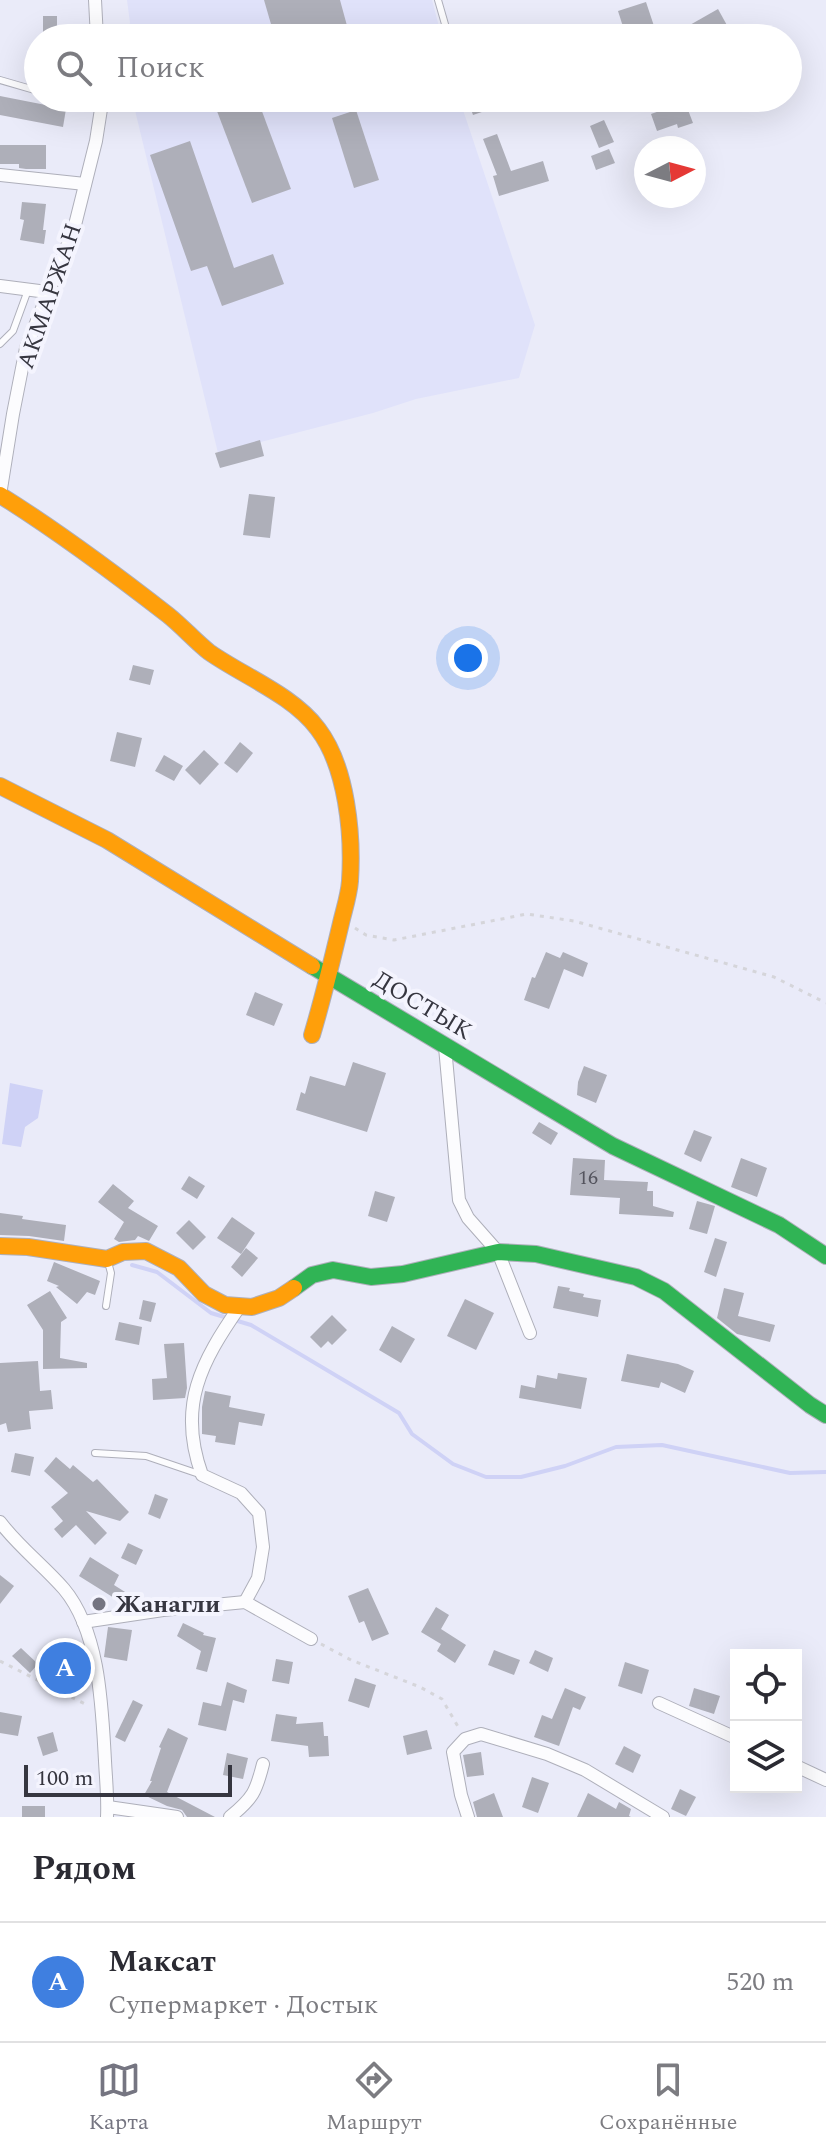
<!DOCTYPE html>
<html lang="ru">
<meta charset="utf-8">
<style>
body{margin:0;font-family:Spectral,serif;background:#f7f7f7;color:#2b2b33}
.controls{position:absolute;right:24px;bottom:24px;display:grid;overflow:hidden;border-radius:0px;box-shadow:0 8px 32px #0002}
.controls button{width:72px;height:72px;display:grid;place-items:center;padding:0;border:0;border-bottom:2px solid #e1e1e2;background:#fff;color:#2b2b33;font:40px sans-serif}
.compass{position:absolute;left:634px;top:136px;width:72px;height:72px;border-radius:50%;background:#fff;box-shadow:0 8px 32px #0002;rotate:84deg}
.scale{position:absolute;left:24px;bottom:20px;width:208px;box-sizing:border-box;padding-left:8px;border:4px solid #363640;border-top:0;font-size:22px;line-height:28px;white-space:nowrap;color:#363640;-webkit-text-stroke:6px #f4f4fe;paint-order:stroke}
.you{position:absolute;left:468px;top:658px;width:28px;height:28px;margin:-20px;border:6px solid #fff;border-radius:50%;background:#1a73e8;box-shadow:0 0 0 12px #1a73e833}
.badge{display:grid;place-items:center;width:52px;height:52px;border-radius:50%;background:#757581;color:#fff;font-size:26px;font-weight:700}
.pin{position:absolute;translate:-50% -50%;border:4px solid #fff;box-shadow:0 2px 8px #0006}
.list{margin:0;padding:0;list-style:none}
h2{display:flex;justify-content:space-between;align-items:center;height:104px;margin:0;padding:0 32px;font-size:34px}
h2 small{font-size:26px;font-weight:400;color:#7c7c81}
.list li{display:grid;grid-template-columns:52px 1fr auto;gap:24px;align-items:center;box-sizing:border-box;height:120px;padding:0 32px;border-top:2px solid #e1e1e2}
.list b{display:block;font-size:30px;white-space:nowrap}
.list p{margin:0;font-size:26px;white-space:nowrap;color:#7c7c81}
.list em{font-size:26px;font-style:normal;color:#7c7c81}
.icon{flex:none;width:44px;height:44px;fill:none;stroke:currentColor;stroke-width:2;stroke-linecap:round;stroke-linejoin:round}
.map{position:relative;flex:none;width:826px;height:1817px;overflow:hidden}
.search{position:absolute;background:#fff;box-shadow:0 8px 32px #0002;left:24px;right:24px;top:24px;height:88px;display:flex;align-items:center;gap:20px;box-sizing:border-box;padding:0 28px;border-radius:44px;color:#7c7c81;font-size:30px}
.sheet{height:224px;background:#fff}
nav{display:flex;justify-content:space-around;align-items:center;box-sizing:border-box;height:112px;border-top:2px solid #e1e1e2;background:#fff;font-size:22px;color:#7c7c81}
nav a{display:grid;justify-items:center;gap:4px}
nav .on{color:#757581}
.map>svg:first-child{display:block}
.built{fill:#e0e2fa}
.water{fill:#cfd2f6}
.lines{fill:none;stroke-linecap:round;stroke-linejoin:round}
.stream{stroke:#cfd2f6;stroke-width:4}
.building{fill:#aeafb9}
.lane-casing{stroke:#aeafba;stroke-width:8}
.street-casing{stroke:#aeafba;stroke-width:14}
.fast-casing{stroke:#aeafba;stroke-width:18}
.slow-casing{stroke:#aeafba;stroke-width:18}
.path{stroke:#d5d5da;stroke-width:3;stroke-dasharray:4 6;stroke-linecap:butt}
.lane{stroke:#fcfcfe;stroke-width:6}
.street{stroke:#fcfcfe;stroke-width:12}
.fast{stroke:#30b455;stroke-width:16}
.slow{stroke:#ff9f0a;stroke-width:16}
.poi-dot{fill:#757581;stroke:#f4f4fe;stroke-width:3}
.labels{text-anchor:middle;stroke-width:8;stroke-linejoin:round;paint-order:stroke}
.number-label{font-size:20px;fill:#54545e}
.street-label{font-size:24px;fill:#363640;stroke:#f4f4fe}
.poi-label{font-size:24px;font-weight:bold;fill:#363640;stroke:#f4f4fe;text-anchor:start}
</style>
<div class="map">
<svg width="826" height="1817" viewBox="0 0 826 1817">
<rect width="100%" height="100%" fill="#eaebf9"/>
<!-- built -->
<g class="built">
<path d="M 127,0 L 432,0 L 442,38 L 126,38 L 130,23 Z"/>
<path d="M 132,98 L 459,98 L 535,325 L 519,378 L 416,399 L 373,413 L 218,453 Z"/>
</g>
<!-- water -->
<path class="water" d="M 10,1083 L 43,1090 L 38,1118 L 25,1127 L 21,1147 L 2,1144 Z"/>
<g class="lines">
<!-- stream -->
<path class="stream" d="M 132,1265 L 157,1272 L 211,1313 L 251,1325 L 399,1413 L 412,1434 L 453,1464 L 486,1477 L 521,1477 L 565,1466 L 616,1447 L 662,1445 L 790,1473 L 826,1472"/>
</g>
<!-- building -->
<g class="building">
<path d="M 264,0 L 340,0 L 349,33 L 330,38 L 275,38 Z"/>
<path d="M 646,2 L 654,26 L 626,36 L 618,11 Z"/>
<path d="M 718,9 L 734,38 L 667,38 Z"/>
<rect x="43" y="16" width="14" height="22"/>
<path d="M 0,96 L 66,109 L 63,127 L 0,115 Z"/>
<path d="M 212,98 L 257,98 L 291,189 L 252,203 Z"/>
<path d="M 467,98 L 517,98 L 517,100 L 473,115 Z"/>
<path d="M 685,102 L 693,123 L 678,128 L 677,124 L 657,131 L 651,114 Z"/>
<path d="M 356,110 L 379,180 L 354,188 L 332,118 Z"/>
<path d="M 604,120 L 614,142 L 599,148 L 590,126 Z"/>
<path d="M 497,134 L 511,171 L 543,161 L 549,181 L 499,196 L 493,176 L 497,175 L 483,139 Z"/>
<path d="M 190,141 L 234,268 L 273,254 L 284,284 L 222,306 L 207,266 L 191,271 L 150,155 Z"/>
<path d="M 0,145 L 46,145 L 46,169 L 26,169 L 19,168 L 19,164 L 0,164 Z"/>
<path d="M 609,149 L 615,163 L 596,170 L 591,156 Z"/>
<path d="M 22,202 L 46,204 L 43,230 L 46,230 L 44,244 L 20,240 L 24,220 L 20,219 Z"/>
<path d="M 260,440 L 264,456 L 220,468 L 215,453 Z"/>
<path d="M 249,494 L 275,497 L 270,538 L 243,535 Z"/>
<path d="M 133,665 L 154,670 L 150,685 L 129,680 Z"/>
<path d="M 117,732 L 142,738 L 135,767 L 110,761 Z"/>
<path d="M 240,742 L 253,753 L 237,773 L 224,763 Z"/>
<path d="M 204,750 L 219,764 L 200,785 L 185,770 Z"/>
<path d="M 164,755 L 183,766 L 174,781 L 155,771 Z"/>
<path d="M 546,952 L 560,958 L 563,952 L 588,963 L 583,977 L 564,969 L 549,1009 L 524,1000 L 532,977 L 535,978 Z"/>
<path d="M 255,992 L 283,1004 L 274,1026 L 246,1015 Z"/>
<path d="M 353,1062 L 386,1073 L 367,1132 L 296,1110 L 301,1092 L 305,1094 L 310,1076 L 345,1086 Z"/>
<path d="M 584,1066 L 607,1075 L 596,1103 L 577,1095 L 578,1082 Z"/>
<path d="M 539,1122 L 558,1133 L 551,1145 L 532,1133 Z"/>
<path d="M 694,1130 L 712,1137 L 701,1162 L 684,1154 Z"/>
<path d="M 573,1158 L 605,1160 L 604,1180 L 648,1182 L 647,1191 L 653,1191 L 653,1206 L 674,1212 L 673,1217 L 619,1214 L 620,1198 L 570,1195 Z"/>
<path d="M 741,1158 L 767,1168 L 757,1197 L 731,1187 Z"/>
<path d="M 189,1176 L 205,1186 L 197,1199 L 181,1189 Z"/>
<path d="M 113,1184 L 134,1201 L 128,1208 L 158,1226 L 149,1241 L 138,1236 L 135,1240 L 119,1242 L 114,1239 L 124,1222 L 98,1202 Z"/>
<path d="M 375,1191 L 395,1197 L 387,1222 L 368,1216 Z"/>
<path d="M 697,1201 L 715,1206 L 707,1234 L 689,1229 Z"/>
<path d="M 0,1213 L 23,1216 L 22,1219 L 66,1225 L 64,1241 L 29,1236 L 0,1235 Z"/>
<path d="M 232,1217 L 255,1233 L 241,1254 L 217,1238 Z"/>
<path d="M 189,1220 L 206,1237 L 193,1250 L 176,1233 Z"/>
<path d="M 715,1238 L 727,1242 L 716,1277 L 704,1272 Z"/>
<path d="M 246,1248 L 258,1258 L 242,1277 L 231,1267 Z"/>
<path d="M 54,1262 L 100,1281 L 95,1295 L 87,1292 L 77,1304 L 56,1287 L 59,1286 L 47,1281 Z"/>
<path d="M 558,1286 L 570,1288 L 569,1291 L 584,1294 L 583,1297 L 601,1300 L 598,1317 L 553,1308 Z"/>
<path d="M 724,1288 L 744,1293 L 738,1316 L 775,1325 L 770,1342 L 737,1334 L 717,1318 Z"/>
<path d="M 50,1291 L 67,1318 L 61,1322 L 60,1358 L 87,1363 L 87,1368 L 43,1369 L 43,1330 L 27,1305 Z"/>
<path d="M 465,1299 L 494,1313 L 476,1350 L 447,1336 Z"/>
<path d="M 143,1300 L 156,1303 L 151,1322 L 139,1319 Z"/>
<path d="M 332,1315 L 347,1330 L 332,1345 L 328,1341 L 321,1348 L 310,1337 Z"/>
<path d="M 119,1322 L 142,1327 L 139,1345 L 115,1340 Z"/>
<path d="M 392,1326 L 415,1339 L 401,1363 L 379,1350 Z"/>
<path d="M 184,1343 L 187,1388 L 185,1398 L 153,1400 L 152,1379 L 167,1378 L 164,1344 Z"/>
<path d="M 627,1354 L 678,1364 L 694,1371 L 685,1393 L 661,1382 L 659,1388 L 621,1381 Z"/>
<path d="M 38,1361 L 40,1391 L 51,1390 L 53,1409 L 29,1411 L 31,1429 L 8,1432 L 6,1423 L 0,1425 L 0,1363 Z"/>
<path d="M 558,1373 L 587,1378 L 581,1409 L 519,1398 L 521,1385 L 535,1388 L 537,1375 L 557,1379 Z"/>
<path d="M 205,1391 L 231,1396 L 229,1407 L 265,1414 L 262,1426 L 239,1422 L 235,1445 L 215,1442 L 216,1436 L 202,1434 L 202,1407 Z"/>
<path d="M 15,1453 L 34,1457 L 30,1476 L 11,1472 Z"/>
<path d="M 56,1457 L 70,1469 L 73,1465 L 93,1482 L 97,1479 L 129,1512 L 120,1521 L 86,1511 L 107,1533 L 95,1545 L 76,1525 L 62,1538 L 54,1529 L 63,1521 L 51,1507 L 68,1493 L 44,1471 Z"/>
<path d="M 155,1494 L 168,1499 L 160,1519 L 148,1514 Z"/>
<path d="M 128,1543 L 143,1550 L 136,1565 L 121,1558 Z"/>
<path d="M 90,1557 L 119,1575 L 114,1585 L 133,1597 L 127,1606 L 79,1576 Z"/>
<path d="M 0,1575 L 14,1586 L 0,1604 Z"/>
<path d="M 368,1588 L 389,1634 L 372,1641 L 364,1621 L 359,1623 L 348,1596 Z"/>
<path d="M 436,1607 L 449,1615 L 441,1629 L 466,1645 L 455,1663 L 437,1651 L 441,1644 L 421,1632 Z"/>
<path d="M 183,1623 L 204,1633 L 203,1635 L 216,1638 L 207,1672 L 196,1669 L 201,1651 L 177,1636 Z"/>
<path d="M 108,1627 L 132,1630 L 127,1661 L 104,1657 Z"/>
<path d="M 21,1648 L 38,1664 L 30,1673 L 12,1656 Z"/>
<path d="M 69,1650 L 75,1683 L 61,1686 L 55,1653 Z"/>
<path d="M 494,1650 L 520,1660 L 514,1675 L 488,1665 Z"/>
<path d="M 535,1650 L 553,1658 L 548,1672 L 529,1663 Z"/>
<path d="M 276,1659 L 293,1662 L 289,1684 L 272,1681 Z"/>
<path d="M 625,1662 L 649,1670 L 642,1694 L 618,1686 Z"/>
<path d="M 355,1678 L 376,1685 L 369,1708 L 348,1701 Z"/>
<path d="M 227,1682 L 247,1690 L 244,1703 L 233,1700 L 226,1731 L 198,1725 L 203,1702 L 221,1706 Z"/>
<path d="M 565,1688 L 586,1697 L 580,1710 L 573,1707 L 559,1746 L 534,1737 L 542,1715 L 552,1719 Z"/>
<path d="M 694,1688 L 720,1696 L 714,1714 L 689,1706 Z"/>
<path d="M 133,1700 L 143,1705 L 125,1742 L 115,1737 Z"/>
<path d="M 0,1712 L 22,1716 L 18,1736 L 0,1733 Z"/>
<path d="M 276,1714 L 297,1717 L 296,1724 L 323,1722 L 324,1736 L 328,1736 L 329,1756 L 309,1757 L 308,1746 L 271,1741 Z"/>
<path d="M 168,1728 L 188,1738 L 167,1792 L 215,1817 L 187,1817 L 182,1810 L 167,1806 L 144,1795 L 152,1781 L 150,1781 L 161,1748 L 159,1747 Z"/>
<path d="M 427,1730 L 432,1749 L 407,1755 L 403,1736 Z"/>
<path d="M 53,1732 L 58,1751 L 43,1756 L 37,1737 Z"/>
<path d="M 624,1746 L 641,1755 L 633,1773 L 615,1764 Z"/>
<path d="M 481,1752 L 484,1775 L 467,1777 L 463,1755 Z"/>
<path d="M 227,1753 L 248,1758 L 243,1779 L 223,1775 Z"/>
<path d="M 532,1777 L 549,1783 L 538,1813 L 522,1807 Z"/>
<path d="M 680,1789 L 696,1797 L 686,1816 L 671,1809 Z"/>
<path d="M 494,1793 L 503,1817 L 477,1817 L 473,1802 Z"/>
<path d="M 588,1793 L 616,1809 L 619,1802 L 631,1809 L 629,1816 L 631,1817 L 577,1817 Z"/>
<rect x="22" y="1806" width="23" height="11"/>
</g>
<g class="lines">
<!-- lane casing -->
<g class="lane-casing">
<g id="lane">
<path d="M 438,0 L 449,38"/>
<path d="M 0,80 L 38,91"/>
<path d="M 64,98 L 101,109"/>
<path d="M 0,344 L 13,331 L 28,290"/>
<path d="M 106,1306 L 111,1273 L 108,1262"/>
<path d="M 95,1453 L 146,1456 L 202,1475"/>
</g>
</g>
<!-- street casing -->
<g class="street-casing">
<g id="street">
<path d="M 95,0 L 97,38"/>
<path d="M 0,175 L 85,184"/>
<path d="M 0,286 L 47,292"/>
<path d="M 0,495 L 13,414 L 26,348 L 74,229 L 96,141 L 101,109 L 100,98"/>
<path d="M 445,1047 L 459,1200 L 468,1218 L 498,1252 L 530,1333"/>
<path d="M 240,1306 C 201,1362 177,1406 202,1475 L 241,1493 L 259,1513 L 263,1547 L 258,1578 L 245,1602"/>
<path d="M 0,1522 C 19,1547 44,1566 64,1589 C 100,1632 102,1708 105,1761 C 106,1780 108,1799 107,1817"/>
<path d="M 83,1622 L 163,1610 L 245,1602 L 311,1639"/>
<path d="M 659,1703 L 736,1738"/>
<path d="M 796,1766 L 826,1780"/>
<path d="M 108,1807 L 177,1817"/>
<path d="M 230,1817 C 253,1798 256,1792 263,1764"/>
<path d="M 468,1817 L 461,1795 L 453,1752 L 465,1739 L 481,1734 L 547,1754 L 585,1770 L 663,1817"/>
</g>
</g>
<!-- fast casing -->
<g class="fast-casing">
<g id="fast">
<path d="M 312,966 L 613,1146 L 779,1225 L 826,1256"/>
<path d="M 294,1288 L 312,1275 L 333,1270 L 371,1277 L 403,1274 L 498,1252 L 536,1254 L 636,1277 L 664,1291 L 810,1405 L 826,1415"/>
</g>
</g>
<!-- slow casing -->
<g class="slow-casing">
<g id="slow">
<path d="M 0,495 C 59,532 114,573 168,615 C 183,627 195,641 209,652 C 243,676 293,695 318,729 C 347,767 353,835 350,881 C 349,895 344,910 341,923 C 332,961 323,998 312,1035"/>
<path d="M 0,786 L 107,840 L 312,966"/>
<path d="M 0,1246 L 28,1247 L 107,1259 L 123,1252 L 146,1251 L 179,1268 L 204,1294 L 225,1305 L 252,1307 L 279,1298 L 294,1288"/>
</g>
</g>
<!-- path -->
<g class="path">
<path d="M 355,928 L 366,935 L 394,940 L 527,914 L 574,921 L 774,977 L 826,1003"/>
<path d="M 321,1644 L 351,1660 L 420,1687 L 442,1699 L 460,1730"/>
<path d="M 0,1661 L 89,1706"/>
</g>
<!-- lane -->
<use href="#lane" class="lane"/>
<!-- street -->
<use href="#street" class="street"/>
<!-- fast -->
<use href="#fast" class="fast"/>
<!-- slow -->
<use href="#slow" class="slow"/>
</g>
<!-- markers -->
<circle class="poi-dot" cx="99" cy="1604" r="8"/>
<g class="labels">
<!-- number labels -->
<g class="number-label">
<text x="588" y="1184">16</text>
</g>
<!-- street labels -->
<g class="street-label">
<text transform="translate(49 296) rotate(-71)" y="8">АКМАРЖАН</text>
<text transform="translate(423 1005) rotate(31)" y="8">ДОСТЫК</text>
</g>
<!-- poi labels -->
<g class="poi-label">
<text x="115" y="1612">Жанагли</text>
</g>
</g>
</svg>
<div class="controls">
<button><svg class="icon" aria-label="locate" viewBox="0 0 24 24"><circle cx="12" cy="12" r="6"/><path d="M12 2v4M12 18v4M2 12h4M18 12h4"/></svg></button>
<button><svg class="icon" aria-label="layers" viewBox="0 0 24 24"><path d="M12 4l9 5-9 5-9-5zM3 14l9 5 9-5"/></svg></button>
</div>
<svg class="compass" viewBox="-18 -18 36 36"><path d="M0-13l5 13h-10z" fill="#e53935"/><path d="M0 13l5-13h-10z" fill="#7c7c81"/></svg>
<div class="scale">100 m</div>
<div class="you"></div>
<div class="pin badge" style="left:65px;top:1668px;background:#3f7fe0">A</div>
<div class="search"><svg class="icon" aria-label="search" viewBox="0 0 24 24"><circle cx="10" cy="10" r="6"/><path d="M15 15l6 6"/></svg>Поиск</div>
</div>
<section class="sheet">
<h2>Рядом<small></small></h2>
<ul class="list">
<li><span class="badge" style="background:#3f7fe0">A</span><div><b>Максат</b><p>Супермаркет · Достык</p></div><em>520 m</em></li>
</ul>
</section>
<nav>
<a class="on"><svg class="icon" aria-label="map" viewBox="0 0 24 24"><path d="M3 6l6-2 6 2 6-2v14l-6 2-6-2-6 2zM9 4v14M15 6v14"/></svg>Карта</a>
<a><svg class="icon" aria-label="directions" viewBox="0 0 24 24"><path d="M12 3l9 9-9 9-9-9zM9 14v-3h6M13 9l2 2-2 2"/></svg>Маршрут</a>
<a><svg class="icon" aria-label="saved" viewBox="0 0 24 24"><path d="M7 4h10v16l-5-4-5 4z"/></svg>Сохранённые</a>
</nav>
